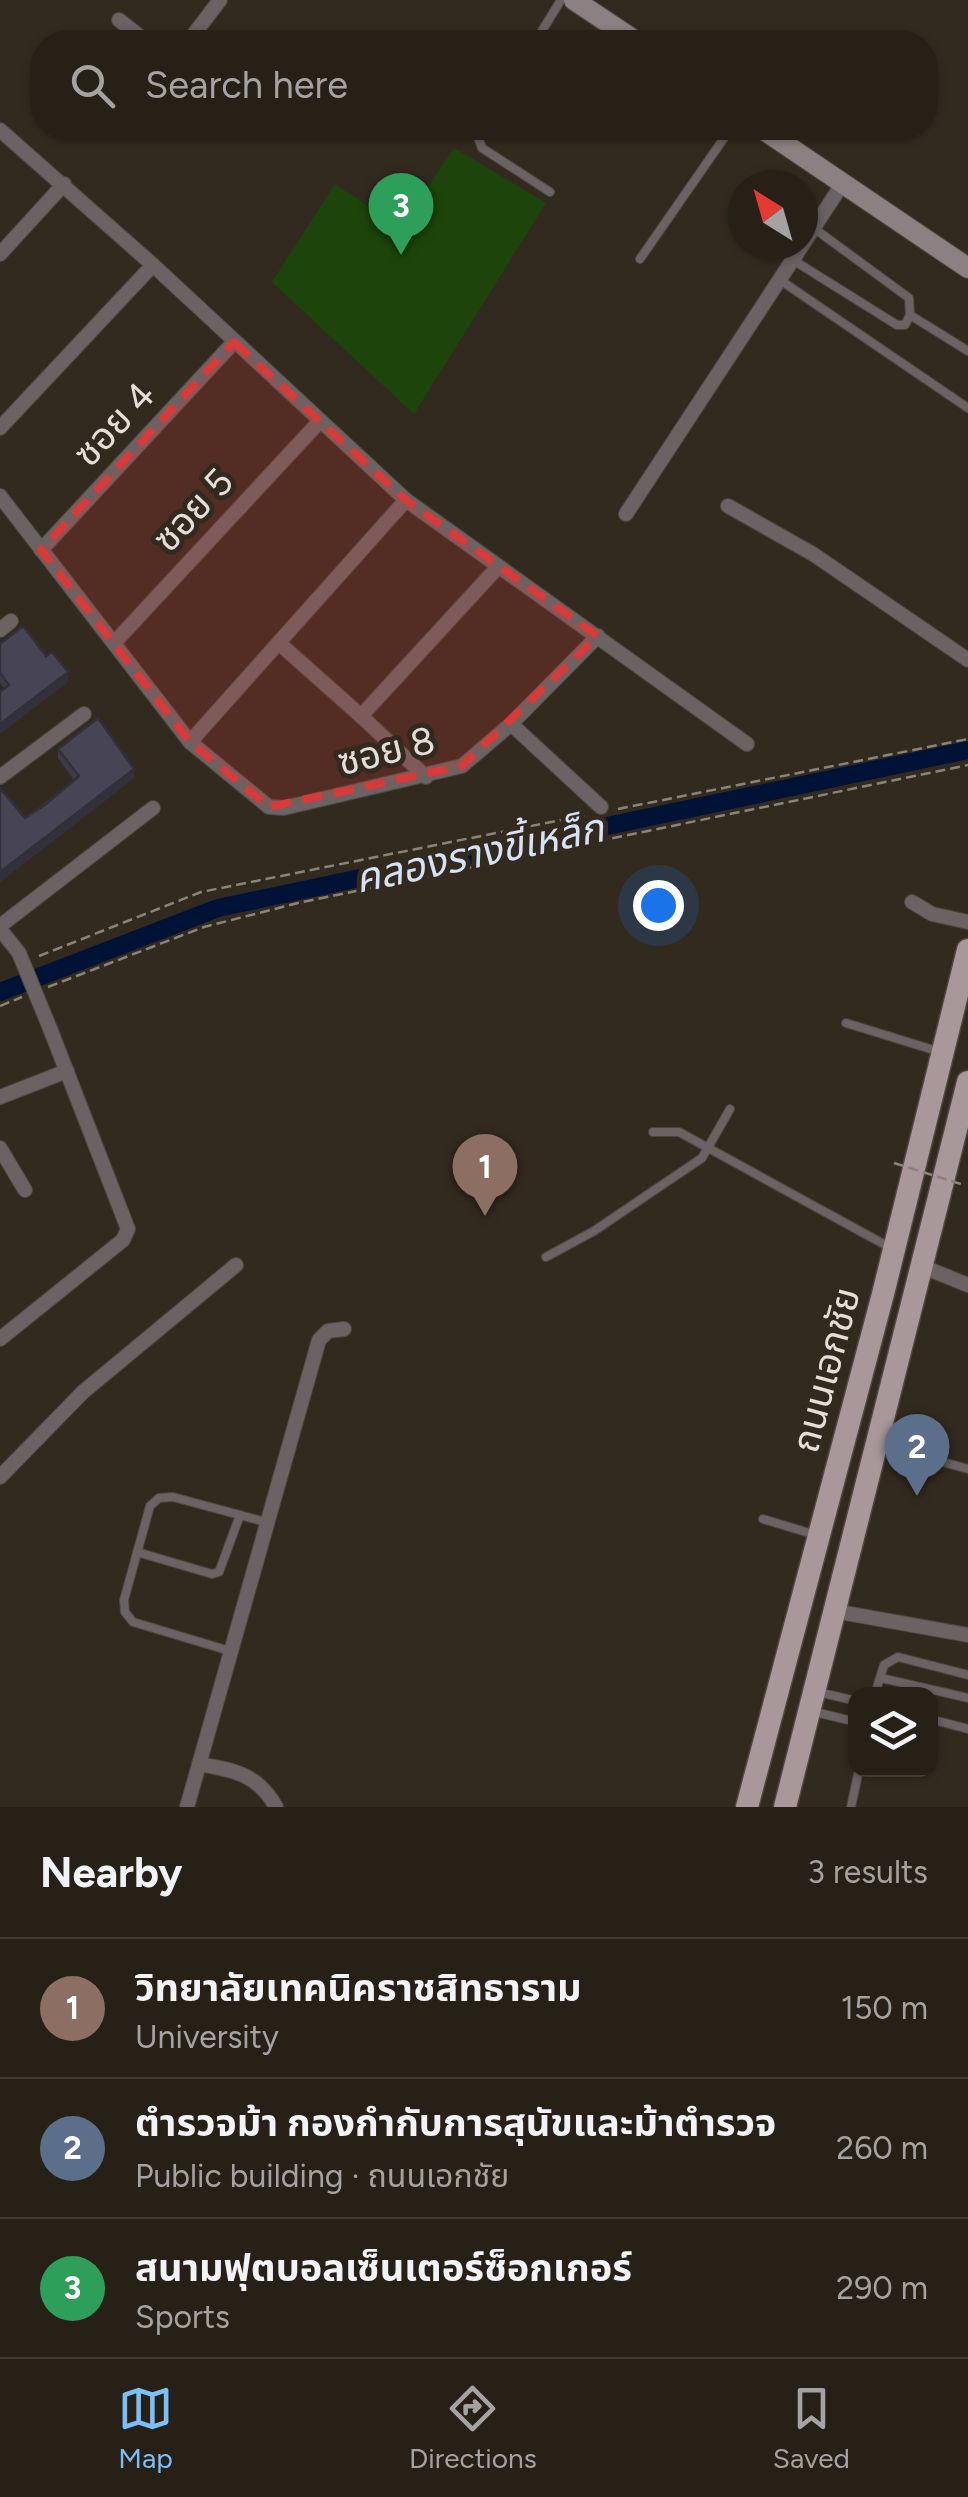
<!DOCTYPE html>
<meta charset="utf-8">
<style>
body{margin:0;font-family:Figtree,"Noto Sans Thai",sans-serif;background:#322d24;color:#f1f3f6}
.controls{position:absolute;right:30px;bottom:30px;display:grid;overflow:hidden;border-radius:20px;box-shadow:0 2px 8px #0004}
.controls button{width:90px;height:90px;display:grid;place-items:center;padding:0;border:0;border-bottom:2px solid #423e36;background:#262017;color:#f1f3f6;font:50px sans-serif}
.compass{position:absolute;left:728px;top:170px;width:90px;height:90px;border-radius:50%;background:#262017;box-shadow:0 2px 8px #0004;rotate:323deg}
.you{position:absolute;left:658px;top:905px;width:35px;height:35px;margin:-25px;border:8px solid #fff;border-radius:50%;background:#1a73e8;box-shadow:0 0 0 15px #1a73e833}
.badge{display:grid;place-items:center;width:65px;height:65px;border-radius:50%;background:#7abff8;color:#fff;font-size:32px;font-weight:700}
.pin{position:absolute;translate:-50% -82px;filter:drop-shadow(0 2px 5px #0008)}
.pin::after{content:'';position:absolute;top:52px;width:35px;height:30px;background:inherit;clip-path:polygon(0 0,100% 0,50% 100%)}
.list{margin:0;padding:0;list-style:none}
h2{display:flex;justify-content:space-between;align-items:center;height:130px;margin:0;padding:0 40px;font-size:42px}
h2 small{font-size:32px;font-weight:400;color:#a4a3a1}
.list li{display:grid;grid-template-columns:65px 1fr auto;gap:30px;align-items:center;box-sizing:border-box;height:140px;padding:0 40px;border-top:2px solid #423e36}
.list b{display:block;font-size:38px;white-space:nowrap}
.list p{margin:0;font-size:32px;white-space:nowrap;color:#a4a3a1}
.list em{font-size:32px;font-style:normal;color:#a4a3a1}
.icon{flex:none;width:55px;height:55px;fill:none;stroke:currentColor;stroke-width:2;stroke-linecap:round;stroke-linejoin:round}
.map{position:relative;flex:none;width:968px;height:1807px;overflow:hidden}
.search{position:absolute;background:#262017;box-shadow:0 2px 8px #0004;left:30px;right:30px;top:30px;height:110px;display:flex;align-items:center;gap:25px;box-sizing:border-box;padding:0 35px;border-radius:40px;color:#a4a3a1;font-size:38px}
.sheet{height:550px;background:#262017}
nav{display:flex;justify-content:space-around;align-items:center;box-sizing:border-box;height:140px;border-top:2px solid #423e36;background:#262017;font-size:28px;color:#a4a3a1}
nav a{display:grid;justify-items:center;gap:5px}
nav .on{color:#7abff8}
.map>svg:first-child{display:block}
.green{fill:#1d450b}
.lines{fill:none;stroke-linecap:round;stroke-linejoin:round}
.canal{stroke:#001336;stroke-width:18}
.lane-casing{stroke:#4f473d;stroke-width:10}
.street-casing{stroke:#4f473d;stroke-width:16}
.secondary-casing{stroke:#4f473d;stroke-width:22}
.primary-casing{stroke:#4f473d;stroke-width:25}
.path{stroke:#8a837a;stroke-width:2.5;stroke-dasharray:10 5;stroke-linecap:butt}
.lane{stroke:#6a6263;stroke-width:8}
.street{stroke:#6a6263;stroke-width:14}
.secondary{stroke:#8d8082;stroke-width:20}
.primary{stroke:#a89899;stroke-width:22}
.street-bridge-casing{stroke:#4f473d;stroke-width:16;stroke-linecap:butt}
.path-bridge{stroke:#8a837a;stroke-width:2.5;stroke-dasharray:10 5;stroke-linecap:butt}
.street-bridge{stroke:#6a6263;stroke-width:14}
.wall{fill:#3d3b47}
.shaded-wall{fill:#32303a}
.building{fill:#474553;stroke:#32303a;stroke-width:2.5}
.marked{fill:#d83a3a;fill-opacity:0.2;stroke:#d83a3a;stroke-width:8;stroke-dasharray:20 12;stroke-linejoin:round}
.labels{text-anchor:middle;stroke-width:10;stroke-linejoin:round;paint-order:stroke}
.street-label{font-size:38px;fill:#e5dfd9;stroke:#332a1f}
.water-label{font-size:40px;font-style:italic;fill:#d6e3f7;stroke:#332a1f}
</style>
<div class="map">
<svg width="968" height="1807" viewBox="0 0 968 1807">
<rect width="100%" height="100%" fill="#332a1f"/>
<!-- green -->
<path class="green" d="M 454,148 L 546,203 L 414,414 L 272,282 L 335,184 L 401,228 Z"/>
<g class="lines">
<!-- canal -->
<path class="canal" d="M 0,992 L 218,908 L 968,750"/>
<!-- lane casing -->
<g class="lane-casing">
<g id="lane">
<path d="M 535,42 L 561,0"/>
<path d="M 483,128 L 479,140 L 482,148 L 550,192"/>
<path d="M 815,229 L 909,298 L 910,315"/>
<path d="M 640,259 L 731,128"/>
<path d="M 793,260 L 897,325 L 905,325 L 910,315 L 968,351"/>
<path d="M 780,280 L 968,408"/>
<path d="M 846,1023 L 937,1051"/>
<path d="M 653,1132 L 679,1132 L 889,1247"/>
<path d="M 546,1257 L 594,1231 L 702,1158 L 730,1109"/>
<path d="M 880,1445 L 968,1469"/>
<path d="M 763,1519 L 816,1535"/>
<path d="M 137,1552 L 212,1574 L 219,1572 L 240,1515"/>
<path d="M 230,1651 L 133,1622 L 125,1612 L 124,1600 L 150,1506 L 159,1498 L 173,1497 L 266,1522"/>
<path d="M 881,1678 L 968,1698"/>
<path d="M 818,1692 L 856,1701"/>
<path d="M 875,1694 L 884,1665 L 898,1657 L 968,1675"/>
<path d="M 811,1711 L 856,1722"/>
<path d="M 930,1719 L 968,1729"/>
<path d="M 851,1807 L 859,1770"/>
</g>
</g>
<!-- street casing -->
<g class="street-casing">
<g id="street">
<path d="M 119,20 L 147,42"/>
<path d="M 188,42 L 220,0"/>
<path d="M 0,130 L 153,265 L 406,500 L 747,744"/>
<path d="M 0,254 L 64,184"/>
<path d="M 0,428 L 153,265"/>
<path d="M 0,496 L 190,742 L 269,807 L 284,808 L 462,766 L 511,724 L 598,636"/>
<path d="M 728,506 L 813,554 L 968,660"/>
<path d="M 626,514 L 843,183"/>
<path d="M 41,550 L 234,342"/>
<path d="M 0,630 L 11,621"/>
<path d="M 114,643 L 320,421"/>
<path d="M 280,644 L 361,716 L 497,568"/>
<path d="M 361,716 L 426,777"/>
<path d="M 511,724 L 601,807"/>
<path d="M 190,742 L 406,500"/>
<path d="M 0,777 L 84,714"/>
<path d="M 912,902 L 932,914 L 968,922"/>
<path d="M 0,926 L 153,808"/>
<path d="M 0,929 L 19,953"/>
<path d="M 0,1097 L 67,1071"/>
<path d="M 0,1148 L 25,1190"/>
<path d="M 921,1266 L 968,1285"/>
<path d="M 0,1339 L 123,1240 L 128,1229 L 51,1031"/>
<path d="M 0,1477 L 83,1392 L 236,1265"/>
<path d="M 834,1611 L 968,1635"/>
<path d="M 199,1764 C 234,1770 258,1774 276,1807"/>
<path d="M 187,1807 L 319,1340 L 328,1331 L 344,1329"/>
</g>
</g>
<!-- secondary casing -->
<g class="secondary-casing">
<g id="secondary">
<path d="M 574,0 L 637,42"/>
<path d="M 761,128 L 968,268"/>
</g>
</g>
<!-- primary casing -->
<g class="primary-casing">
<g id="primary">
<path d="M 747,1807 L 883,1294 L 968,950"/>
<path d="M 785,1807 L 968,1082"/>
</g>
</g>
<!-- path -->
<g class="path">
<path d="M 618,809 L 968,739"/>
<path d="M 39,956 L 201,892 L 586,815"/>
<path d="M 48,987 L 204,927 L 298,903 L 968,765"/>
<path d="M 0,1006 L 22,997"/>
</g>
<!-- lane -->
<use href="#lane" class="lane"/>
<!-- street -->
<use href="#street" class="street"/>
<!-- secondary -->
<use href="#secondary" class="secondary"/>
<!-- primary -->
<use href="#primary" class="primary"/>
<!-- street-bridge casing -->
<g class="street-bridge-casing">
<path id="street-bridge" d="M 19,953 L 51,1031"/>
</g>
<!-- path-bridge -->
<path class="path-bridge" d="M 894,1163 L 964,1185"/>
<!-- street-bridge -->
<use href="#street-bridge" class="street-bridge"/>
</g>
<!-- wall -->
<g class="wall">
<path d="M 0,644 L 68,682 L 4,688 L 0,683 Z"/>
<path d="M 58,749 L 134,778 L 0,882 L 25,818 L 74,780 L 58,758 Z"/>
</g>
<!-- shaded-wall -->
<g class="shaded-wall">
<path d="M 68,672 L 68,682 L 0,734 L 0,724 Z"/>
<path d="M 134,769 L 134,778 L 0,882 L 0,872 Z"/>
</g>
<!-- building -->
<g class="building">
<path d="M 23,626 L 46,656 L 52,652 L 68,672 L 0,724 L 0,692 L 9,685 L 0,673 L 0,644 Z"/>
<path d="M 98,718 L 134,769 L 0,872 L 0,788 L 25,818 L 46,804 L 79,776 L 58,749 Z"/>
</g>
<!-- marked area -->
<path class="marked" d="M 234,342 L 406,500 L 598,636 L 462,766 L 269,807 L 190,742 L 41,550 Z"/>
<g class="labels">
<!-- street labels -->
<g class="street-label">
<text transform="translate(114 424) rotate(-47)" y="13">ซอย 4</text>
<text transform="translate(193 510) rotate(-47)" y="13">ซอย 5</text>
<text transform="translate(386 751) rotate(-14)" y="13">ซอย 8</text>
<text transform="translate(826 1370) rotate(-75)" y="13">ถนนเอกชัย</text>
</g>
<!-- water labels -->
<g class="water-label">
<text transform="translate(479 853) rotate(-12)" y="14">คลองรางขี้เหล็ก</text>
</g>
</g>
</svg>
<div class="controls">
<button><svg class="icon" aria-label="layers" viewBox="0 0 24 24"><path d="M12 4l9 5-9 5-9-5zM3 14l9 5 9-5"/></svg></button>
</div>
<svg class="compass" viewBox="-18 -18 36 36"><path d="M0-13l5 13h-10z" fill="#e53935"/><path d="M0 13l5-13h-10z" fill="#a4a3a1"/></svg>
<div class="you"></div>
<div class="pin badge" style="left:485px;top:1216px;background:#8d6e63">1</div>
<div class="pin badge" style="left:917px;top:1496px;background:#5c6f8a">2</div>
<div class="pin badge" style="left:401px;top:255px;background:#2e9e5b">3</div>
<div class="search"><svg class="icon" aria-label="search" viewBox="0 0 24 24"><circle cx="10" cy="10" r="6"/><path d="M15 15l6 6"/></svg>Search here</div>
</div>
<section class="sheet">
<h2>Nearby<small>3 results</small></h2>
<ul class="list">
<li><span class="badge" style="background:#8d6e63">1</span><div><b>วิทยาลัยเทคนิคราชสิทธาราม</b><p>University</p></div><em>150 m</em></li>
<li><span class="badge" style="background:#5c6f8a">2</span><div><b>ตำรวจม้า กองกำกับการสุนัขและม้าตำรวจ</b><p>Public building · ถนนเอกชัย</p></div><em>260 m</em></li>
<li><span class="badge" style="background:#2e9e5b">3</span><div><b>สนามฟุตบอลเซ็นเตอร์ซ็อกเกอร์</b><p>Sports</p></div><em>290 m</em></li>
</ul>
</section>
<nav>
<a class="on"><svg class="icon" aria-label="map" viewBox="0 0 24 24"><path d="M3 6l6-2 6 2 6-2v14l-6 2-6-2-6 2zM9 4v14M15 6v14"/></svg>Map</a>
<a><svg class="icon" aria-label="directions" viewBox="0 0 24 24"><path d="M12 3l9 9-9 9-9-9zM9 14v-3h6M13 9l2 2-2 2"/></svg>Directions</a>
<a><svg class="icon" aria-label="saved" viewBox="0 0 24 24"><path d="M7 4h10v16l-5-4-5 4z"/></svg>Saved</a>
</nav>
